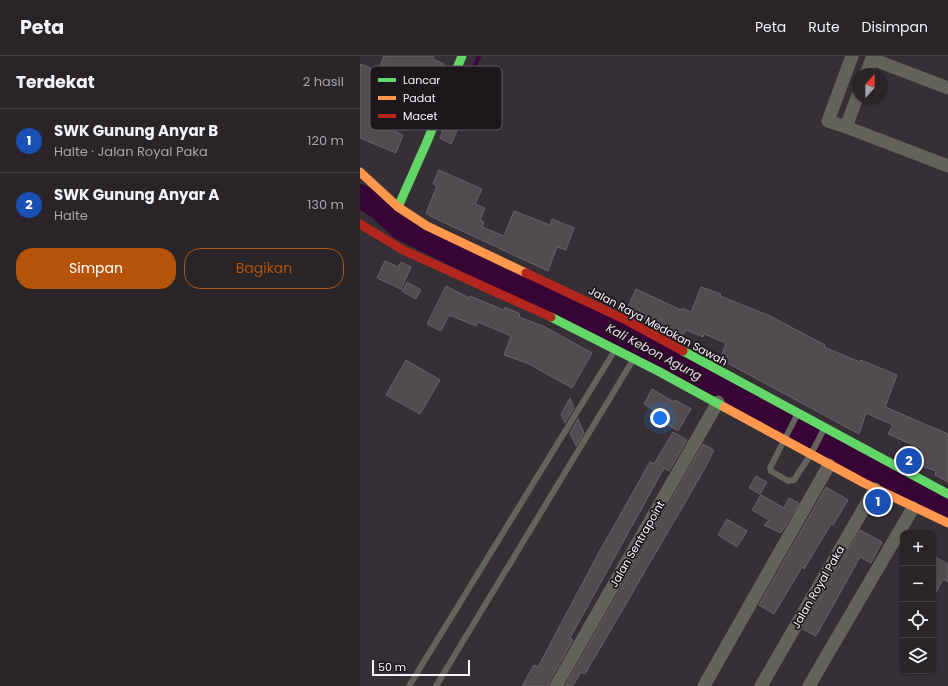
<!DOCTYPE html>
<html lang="id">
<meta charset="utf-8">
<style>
body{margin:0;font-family:Poppins,sans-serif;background:#302c30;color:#f1f3f6}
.controls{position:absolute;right:12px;bottom:12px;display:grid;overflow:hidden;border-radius:8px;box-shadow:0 1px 3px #0004}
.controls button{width:36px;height:36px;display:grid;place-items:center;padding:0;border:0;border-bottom:1px solid #444145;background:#282428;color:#f1f3f6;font:20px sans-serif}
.compass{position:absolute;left:492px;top:12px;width:36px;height:36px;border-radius:50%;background:#282428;box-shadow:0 1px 3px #0004;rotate:21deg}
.scale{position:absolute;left:12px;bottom:10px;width:98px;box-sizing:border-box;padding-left:4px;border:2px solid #faf1f9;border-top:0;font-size:11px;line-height:14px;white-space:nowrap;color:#faf1f9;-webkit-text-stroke:3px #1d171c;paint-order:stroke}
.you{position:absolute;left:300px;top:362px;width:14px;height:14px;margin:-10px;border:3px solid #fff;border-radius:50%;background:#1a73e8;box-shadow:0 0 0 6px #1a73e833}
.badge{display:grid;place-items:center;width:26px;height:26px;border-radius:50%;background:#b45309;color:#fff;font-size:13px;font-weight:700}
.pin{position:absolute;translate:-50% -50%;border:2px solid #fff;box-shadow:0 1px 4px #0006}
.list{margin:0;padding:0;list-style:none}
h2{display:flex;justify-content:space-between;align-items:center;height:52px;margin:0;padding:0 16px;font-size:17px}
h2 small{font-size:13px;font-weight:400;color:#a5a4a8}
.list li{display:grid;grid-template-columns:26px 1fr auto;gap:12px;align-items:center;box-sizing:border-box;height:64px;padding:0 16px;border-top:1px solid #444145}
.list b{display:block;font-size:15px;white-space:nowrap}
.list p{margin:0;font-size:13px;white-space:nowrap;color:#a5a4a8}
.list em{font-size:13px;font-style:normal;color:#a5a4a8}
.actions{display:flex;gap:8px;padding:12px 16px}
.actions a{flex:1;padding:9px 0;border:1px solid #b45309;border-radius:16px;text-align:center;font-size:14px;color:#b45309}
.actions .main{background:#b45309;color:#fff}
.icon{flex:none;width:22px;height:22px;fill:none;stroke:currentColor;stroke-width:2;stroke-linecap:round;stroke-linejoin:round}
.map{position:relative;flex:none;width:588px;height:630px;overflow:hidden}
header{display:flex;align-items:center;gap:24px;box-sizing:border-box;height:56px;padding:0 20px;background:#282428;border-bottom:1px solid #444145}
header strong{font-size:19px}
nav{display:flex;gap:22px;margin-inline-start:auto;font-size:14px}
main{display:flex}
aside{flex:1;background:#282428}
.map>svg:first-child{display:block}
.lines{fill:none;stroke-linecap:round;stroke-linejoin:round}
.stream{stroke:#370435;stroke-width:4}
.river{stroke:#370435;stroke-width:24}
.building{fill:#524c51;stroke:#686268}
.lane{stroke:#63635c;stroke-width:6}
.street{stroke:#63635c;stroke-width:13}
.fast{stroke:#63d668;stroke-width:9}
.slow{stroke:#ff974d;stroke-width:9}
.jam{stroke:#b3261e;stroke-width:9}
.labels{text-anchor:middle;stroke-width:3.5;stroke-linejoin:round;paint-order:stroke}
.street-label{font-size:11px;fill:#faf1f9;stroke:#1d171c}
.water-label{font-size:12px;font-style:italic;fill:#f6d4f2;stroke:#1d171c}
.key{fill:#1d171c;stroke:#5f585e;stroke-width:1}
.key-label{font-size:11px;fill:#faf1f9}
</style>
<header>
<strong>Peta</strong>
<nav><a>Peta</a><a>Rute</a><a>Disimpan</a></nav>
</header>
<main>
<aside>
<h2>Terdekat<small>2 hasil</small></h2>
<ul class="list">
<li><span class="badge" style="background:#1a4fb4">1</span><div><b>SWK Gunung Anyar B</b><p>Halte · Jalan Royal Paka</p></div><em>120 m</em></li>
<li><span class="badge" style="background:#1a4fb4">2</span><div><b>SWK Gunung Anyar A</b><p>Halte</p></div><em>130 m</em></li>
</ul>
<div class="actions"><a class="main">Simpan</a><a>Bagikan</a></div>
</aside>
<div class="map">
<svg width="588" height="630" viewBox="0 0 588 630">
<rect width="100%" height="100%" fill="#363036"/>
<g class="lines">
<!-- stream -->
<path class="stream" d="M 103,38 L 119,0"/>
<!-- river -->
<path class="river" d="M 0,140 L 18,151 L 41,172 L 122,212 L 248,271 L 406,357 L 588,453"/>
</g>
<!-- building -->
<g class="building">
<path d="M 24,0 L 74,0 L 73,3 L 84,8 L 80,18 L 81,19 L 75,35 L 56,28 L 36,76 L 43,79 L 36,97 L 0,82 L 0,8 L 18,15 Z"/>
<path d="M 88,62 L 100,68 L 91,88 L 80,82 Z"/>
<path d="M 79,114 L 122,133 L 115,148 L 125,152 L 120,164 L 124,166 L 122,171 L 144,180 L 154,155 L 190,169 L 192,163 L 214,172 L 206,194 L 197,191 L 188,215 L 72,161 L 66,157 L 77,130 L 73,128 Z"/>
<path d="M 25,205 L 38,211 L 41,206 L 51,211 L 41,233 L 17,222 Z"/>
<path d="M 47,226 L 61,234 L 56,243 L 42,235 Z"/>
<path d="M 86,230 L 109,242 L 110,240 L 144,254 L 145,251 L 160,258 L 159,261 L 185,271 L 232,297 L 212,332 L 167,307 L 144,299 L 151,280 L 118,266 L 116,270 L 89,259 L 81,275 L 67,268 Z"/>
<path d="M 341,231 L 361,238 L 360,240 L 408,259 L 465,289 L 464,291 L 500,306 L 501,304 L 537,319 L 525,351 L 588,378 L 588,426 L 575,419 L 576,415 L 556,408 L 562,393 L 528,378 L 533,369 L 506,357 L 499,378 L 360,303 L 366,287 L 344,278 L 343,281 L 326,274 L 323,279 L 310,273 L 309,275 L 267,253 L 276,233 L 321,254 L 322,252 L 331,256 Z"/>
<path d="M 46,304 L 80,324 L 60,358 L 26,339 Z"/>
<path d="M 292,333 L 314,346 L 315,344 L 331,353 L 318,375 L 303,366 L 306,361 L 284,348 Z"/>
<path d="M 210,342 L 214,352 L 205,367 L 201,358 Z"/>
<path d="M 218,363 L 224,377 L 216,390 L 210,377 Z"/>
<path d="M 313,376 L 327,384 L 309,415 L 304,412 L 210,582 L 213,584 L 189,626 L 188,630 L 162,630 L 174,609 L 178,611 L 237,500 L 290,406 L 294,408 Z"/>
<path d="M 343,388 L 354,394 L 344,414 L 225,618 L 221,616 L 213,630 L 205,630 Z"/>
<path d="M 396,420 L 407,426 L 400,438 L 389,432 Z"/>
<path d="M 466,431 L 488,444 L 473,469 L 471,468 L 444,513 L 442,511 L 414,558 L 399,549 Z"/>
<path d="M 401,439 L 424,452 L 429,442 L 439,447 L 421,477 L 404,469 L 409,464 L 392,454 Z"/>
<path d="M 367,463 L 387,475 L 377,491 L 358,479 Z"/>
<path d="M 500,474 L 522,486 L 511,507 L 500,501 L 456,580 L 443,573 Z"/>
<path d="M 573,500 L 588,508 L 588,526 L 583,523 L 573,542 Z"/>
</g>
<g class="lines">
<!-- lane -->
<g class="lane">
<path d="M 437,359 L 410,412 L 411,415 L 428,425 L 434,424 L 451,398 L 464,373"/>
<path d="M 49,630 L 255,294"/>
<path d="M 76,630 L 273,304"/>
</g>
<!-- street -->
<g class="street">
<path d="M 492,0 L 468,65 L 486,71 L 498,39"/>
<path d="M 512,3 L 588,32"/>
<path d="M 506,18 L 513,0"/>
<path d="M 486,71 L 588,110"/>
<path d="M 196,630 L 358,346"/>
<path d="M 344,630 L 469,409"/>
<path d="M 401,630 L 515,433"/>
<path d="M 449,630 L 553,452"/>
</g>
<!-- fast -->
<g class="fast">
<path d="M 38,151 L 66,88 L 102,0"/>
<path d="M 191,261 L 298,315 L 364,351"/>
<path d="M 323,295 L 588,438"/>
</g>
<!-- slow -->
<g class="slow">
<path d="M 0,116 L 38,151 L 67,170 L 166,217"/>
<path d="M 364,351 L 504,427 L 588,467"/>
</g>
<!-- jam -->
<g class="jam">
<path d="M 0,168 L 43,194 L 191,261"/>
<path d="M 166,217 L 266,264 L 323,295"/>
</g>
</g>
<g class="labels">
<!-- street labels -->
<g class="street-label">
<text transform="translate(298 270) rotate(28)" y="4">Jalan Raya Medokan Sawah</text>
<text transform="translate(277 488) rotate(-60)" y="4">Jalan Sentrapoint</text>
<text transform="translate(458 531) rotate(-60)" y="4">Jalan Royal Paka</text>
</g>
<!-- water labels -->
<g class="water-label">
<text transform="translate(294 296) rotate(28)" y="4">Kali Kebon Agung</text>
</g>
</g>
<!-- legend -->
<rect x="10" y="10" width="132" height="64" rx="6" class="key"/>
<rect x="18" y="22" width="18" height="4" fill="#63d668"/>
<rect x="18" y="40" width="18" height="4" fill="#ff974d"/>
<rect x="18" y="58" width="18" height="4" fill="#b3261e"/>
<g class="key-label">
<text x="43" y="28">Lancar</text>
<text x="43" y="46">Padat</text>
<text x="43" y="64">Macet</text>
</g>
</svg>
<div class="controls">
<button>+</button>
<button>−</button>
<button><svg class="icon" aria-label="locate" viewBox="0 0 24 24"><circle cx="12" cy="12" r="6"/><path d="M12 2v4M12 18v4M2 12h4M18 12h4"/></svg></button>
<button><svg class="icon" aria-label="layers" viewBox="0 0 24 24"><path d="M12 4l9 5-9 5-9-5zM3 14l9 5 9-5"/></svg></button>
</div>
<svg class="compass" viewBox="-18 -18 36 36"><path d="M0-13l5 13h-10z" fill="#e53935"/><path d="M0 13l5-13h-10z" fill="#a5a4a8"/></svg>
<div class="scale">50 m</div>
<div class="you"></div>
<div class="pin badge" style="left:518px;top:446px;background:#1a4fb4">1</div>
<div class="pin badge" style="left:549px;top:405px;background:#1a4fb4">2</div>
</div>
</main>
